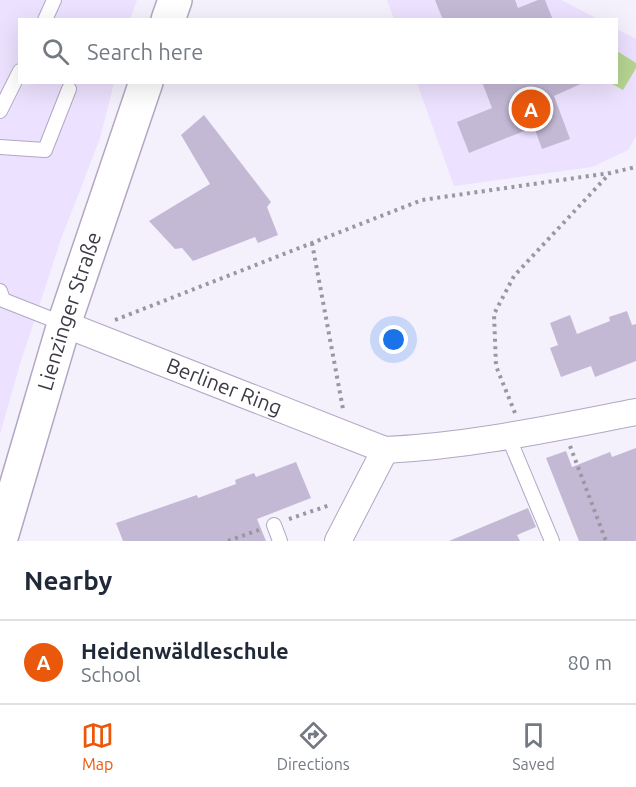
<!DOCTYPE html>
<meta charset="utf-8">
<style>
body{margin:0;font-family:Ubuntu,sans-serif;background:#f6f6f7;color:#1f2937}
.you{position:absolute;left:394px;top:340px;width:21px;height:21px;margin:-15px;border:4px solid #fff;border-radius:50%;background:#1a73e8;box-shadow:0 0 0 9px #1a73e833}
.badge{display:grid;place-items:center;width:39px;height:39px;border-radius:50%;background:#ea580c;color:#fff;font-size:20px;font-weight:700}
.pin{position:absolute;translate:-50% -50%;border:3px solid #fff;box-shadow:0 2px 6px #0006}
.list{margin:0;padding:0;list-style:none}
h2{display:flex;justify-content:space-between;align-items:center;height:78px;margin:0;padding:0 24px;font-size:26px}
h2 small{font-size:20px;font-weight:400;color:#747a83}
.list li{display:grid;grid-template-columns:39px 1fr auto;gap:18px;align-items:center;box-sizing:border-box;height:84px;padding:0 24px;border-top:2px solid #e0e1e3}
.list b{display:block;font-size:22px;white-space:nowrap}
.list p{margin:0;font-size:20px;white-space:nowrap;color:#747a83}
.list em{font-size:20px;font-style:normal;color:#747a83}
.icon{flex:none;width:33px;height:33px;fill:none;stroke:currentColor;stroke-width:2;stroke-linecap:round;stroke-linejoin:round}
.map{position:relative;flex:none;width:636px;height:541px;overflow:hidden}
.search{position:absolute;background:#fff;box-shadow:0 6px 24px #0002;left:18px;right:18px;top:18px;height:66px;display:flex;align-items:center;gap:15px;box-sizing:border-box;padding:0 21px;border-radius:0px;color:#747a83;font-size:22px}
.sheet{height:162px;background:#fff}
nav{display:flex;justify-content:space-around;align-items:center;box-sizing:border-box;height:84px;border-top:2px solid #e0e1e3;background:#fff;font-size:16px;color:#747a83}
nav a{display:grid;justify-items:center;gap:3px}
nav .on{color:#ea580c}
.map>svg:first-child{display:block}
.built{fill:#ece1fe}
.green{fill:#b6d492}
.building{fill:#c4b9d5}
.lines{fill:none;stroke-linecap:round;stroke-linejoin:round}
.service-casing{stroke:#b2a7c3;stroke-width:16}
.minor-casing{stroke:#b2a7c3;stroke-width:28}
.tertiary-casing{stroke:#b2a7c3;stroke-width:36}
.path{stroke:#9b96a2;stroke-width:4;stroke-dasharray:3 4.5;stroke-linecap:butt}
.service{stroke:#fff;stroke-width:14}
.minor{stroke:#fff;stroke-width:26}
.tertiary{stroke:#fff;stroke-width:33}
.labels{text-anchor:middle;stroke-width:4.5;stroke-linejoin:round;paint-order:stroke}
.street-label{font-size:21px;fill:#3f3a46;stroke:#fff}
</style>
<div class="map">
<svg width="636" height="541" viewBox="0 0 636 541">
<rect width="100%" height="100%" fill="#f4f0fc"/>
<!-- built -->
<g class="built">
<path d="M 0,0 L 137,0 L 130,19 L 20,20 L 20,82 L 114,83 L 100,138 L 61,239 L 20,364 L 0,434 Z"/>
<path d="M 387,0 L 561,0 L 598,19 L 394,19 Z"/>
<path d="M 617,29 L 636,39 L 636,136 L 628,150 L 592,167 L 454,186 L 417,83 L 616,82 Z"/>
</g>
<!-- green -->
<path class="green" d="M 617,51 L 636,63 L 636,68 L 623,90 L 610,83 L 616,82 Z"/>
<!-- building -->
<g class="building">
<path d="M 435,0 L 515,0 L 518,8 L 538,0 L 545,0 L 553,20 L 443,20 Z"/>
<path d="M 482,82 L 585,82 L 554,96 L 570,139 L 542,149 L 534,127 L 469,153 L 457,122 L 492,108 Z"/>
<path d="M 204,115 L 271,202 L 267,207 L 278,235 L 258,243 L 255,237 L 193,261 L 182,248 L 175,249 L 149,221 L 210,184 L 181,135 Z"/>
<path d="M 627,311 L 632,325 L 636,324 L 636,361 L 595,377 L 591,366 L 561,377 L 550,348 L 558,345 L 550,323 L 570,315 L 577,334 L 610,321 L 609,317 Z"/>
<path d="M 636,448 L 636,541 L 579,541 L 546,458 L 566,451 L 572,467 L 610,452 L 612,457 Z"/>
<path d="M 296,462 L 311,498 L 257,519 L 266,541 L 123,541 L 116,523 L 197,495 L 198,498 L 236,484 L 235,480 L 254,473 L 256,477 Z"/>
<path d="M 528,508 L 536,527 L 517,535 L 520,541 L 449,541 Z"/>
</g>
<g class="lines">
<!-- service casing -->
<g class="service-casing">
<g id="service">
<path d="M 45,20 L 54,0"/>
<path d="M 0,111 L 20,71"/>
<path d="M 0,147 L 45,150 L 69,89"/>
<path d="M 0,291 L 3,300 L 64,324"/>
<path d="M 508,436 L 552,541"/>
<path d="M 274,525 L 280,541"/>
</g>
</g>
<!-- minor casing -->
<g class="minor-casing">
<g id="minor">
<path id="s1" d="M 64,324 L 385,450 C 470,446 553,428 636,412"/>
<path d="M 338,541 L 385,450"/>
</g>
</g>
<!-- tertiary casing -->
<g class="tertiary-casing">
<g id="tertiary">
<path d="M 168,20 L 175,0"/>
<path id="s2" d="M 0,541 L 64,324 L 146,82"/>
</g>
</g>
<!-- path -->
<g class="path">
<path d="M 312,243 L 343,409"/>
<path d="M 115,320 L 422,200 L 610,173 L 636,167"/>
<path d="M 515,413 L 496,366 L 494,314 L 514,276 L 610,173"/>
<path d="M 570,446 L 606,541"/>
<path d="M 289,519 L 330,505"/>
<path d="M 228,541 L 259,530"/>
</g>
<!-- service -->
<use href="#service" class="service"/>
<!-- minor -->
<use href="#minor" class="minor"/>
<!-- tertiary -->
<use href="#tertiary" class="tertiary"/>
</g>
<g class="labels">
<!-- street labels -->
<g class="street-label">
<text dy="7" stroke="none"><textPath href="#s2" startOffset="240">Lienzinger Straße</textPath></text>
<text dy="7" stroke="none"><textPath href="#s1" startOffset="172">Berliner Ring</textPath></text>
</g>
</g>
</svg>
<div class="you"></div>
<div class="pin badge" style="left:531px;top:109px">A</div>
<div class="search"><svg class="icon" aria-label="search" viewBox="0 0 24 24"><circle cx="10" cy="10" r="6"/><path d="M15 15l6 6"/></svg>Search here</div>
</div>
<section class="sheet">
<h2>Nearby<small></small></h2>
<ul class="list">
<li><span class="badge">A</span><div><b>Heidenwäldleschule</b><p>School</p></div><em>80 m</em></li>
</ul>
</section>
<nav>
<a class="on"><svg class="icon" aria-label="map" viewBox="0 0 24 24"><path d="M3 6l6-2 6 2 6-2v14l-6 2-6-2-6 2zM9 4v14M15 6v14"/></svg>Map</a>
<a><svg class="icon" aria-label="directions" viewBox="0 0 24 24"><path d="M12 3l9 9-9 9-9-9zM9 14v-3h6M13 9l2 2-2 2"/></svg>Directions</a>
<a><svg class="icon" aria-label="saved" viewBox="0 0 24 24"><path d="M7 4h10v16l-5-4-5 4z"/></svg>Saved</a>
</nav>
